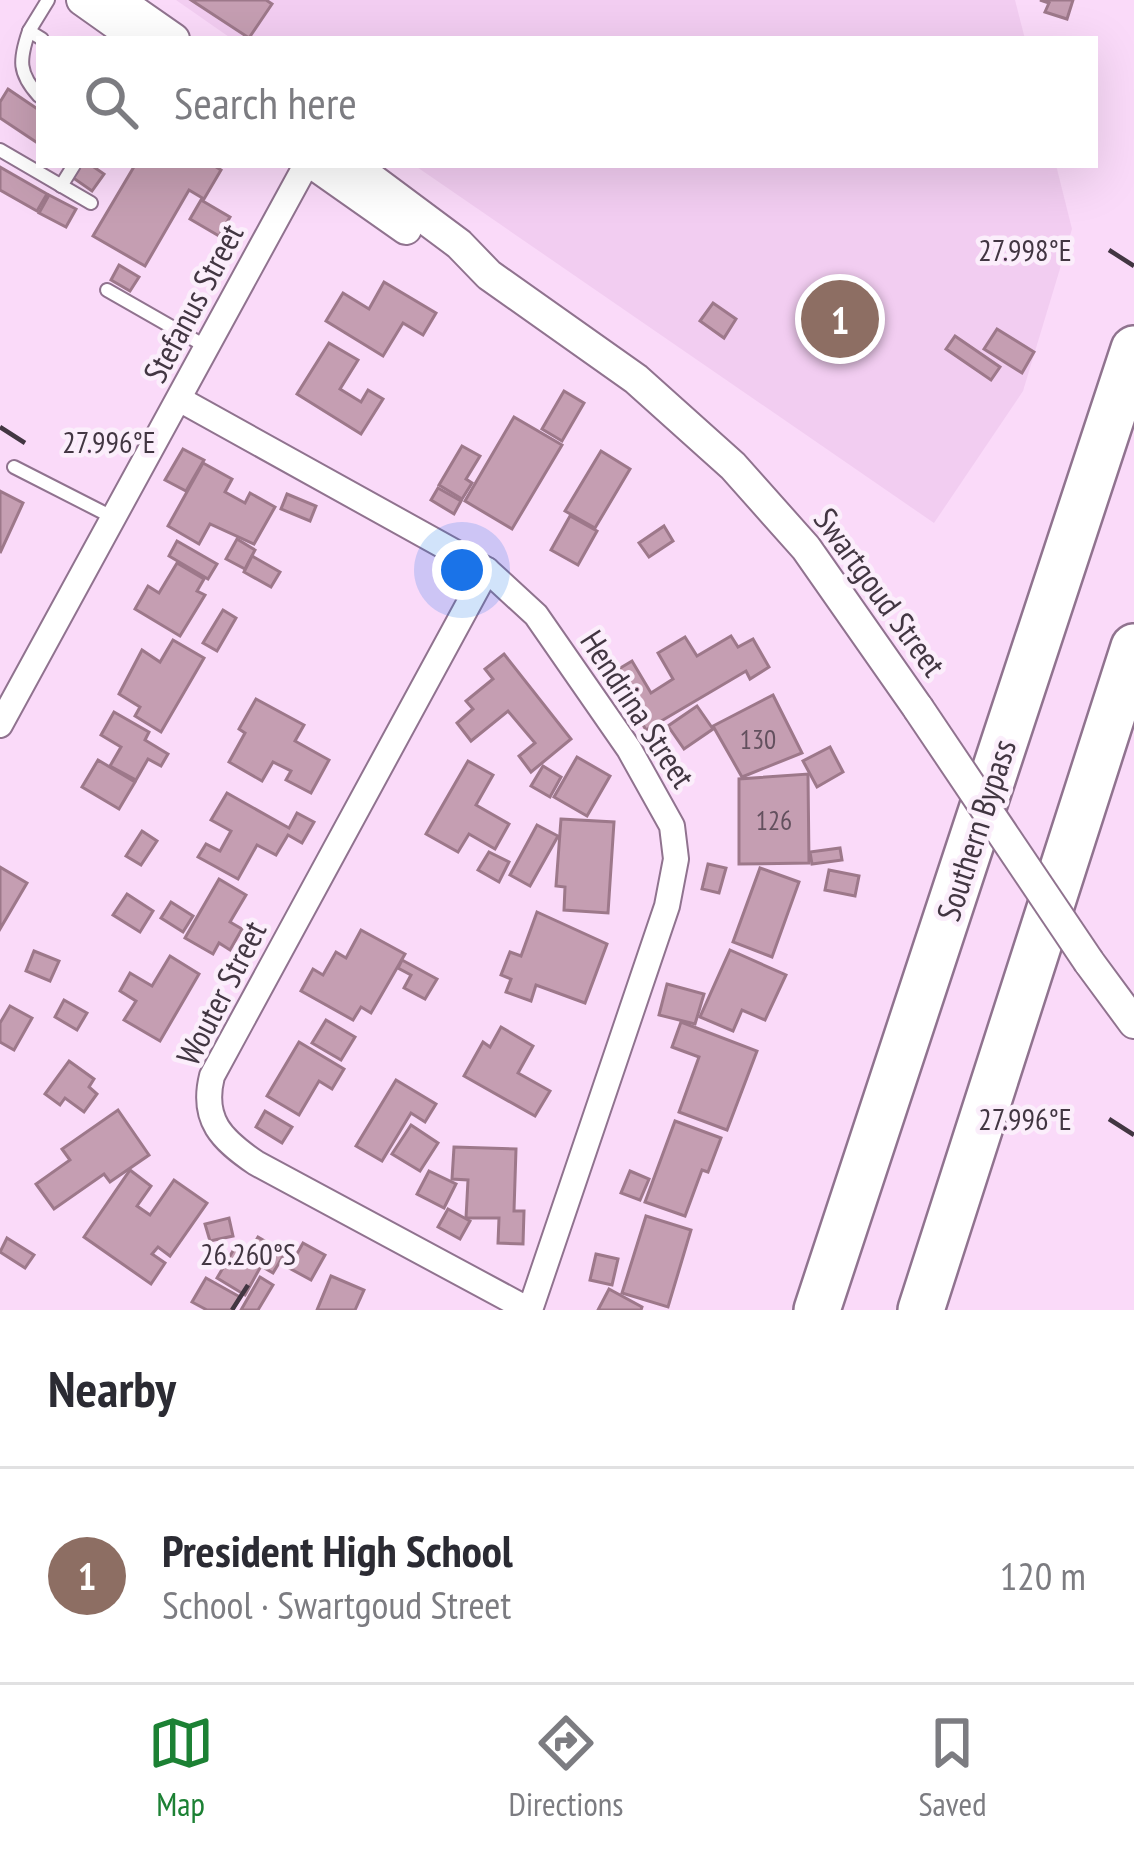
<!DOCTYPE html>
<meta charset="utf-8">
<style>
body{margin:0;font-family:"PT Sans Narrow",sans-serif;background:#f2f2f3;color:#2b2b33}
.you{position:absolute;left:462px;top:570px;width:42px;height:42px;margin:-30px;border:9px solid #fff;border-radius:50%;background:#1a73e8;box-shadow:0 0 0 18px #1a73e833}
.badge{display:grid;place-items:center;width:78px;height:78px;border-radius:50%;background:#1c8134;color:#fff;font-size:39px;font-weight:700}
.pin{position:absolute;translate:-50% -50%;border:6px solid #fff;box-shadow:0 3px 12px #0006}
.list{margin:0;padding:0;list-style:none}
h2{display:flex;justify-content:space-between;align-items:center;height:156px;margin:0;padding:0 48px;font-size:51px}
h2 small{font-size:39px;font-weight:400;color:#7c7c81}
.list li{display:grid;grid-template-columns:78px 1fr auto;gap:36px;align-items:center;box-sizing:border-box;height:216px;padding:0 48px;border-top:3px solid #e1e1e2}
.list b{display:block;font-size:45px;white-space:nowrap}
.list p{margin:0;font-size:39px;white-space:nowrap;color:#7c7c81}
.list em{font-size:39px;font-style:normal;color:#7c7c81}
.icon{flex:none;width:66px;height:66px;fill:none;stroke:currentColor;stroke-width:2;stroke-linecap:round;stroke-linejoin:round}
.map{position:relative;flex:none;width:1134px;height:1310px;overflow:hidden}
.search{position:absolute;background:#fff;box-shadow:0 12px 48px #0002;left:36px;right:36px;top:36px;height:132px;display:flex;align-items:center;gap:30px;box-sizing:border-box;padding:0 42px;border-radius:0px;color:#7c7c81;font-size:45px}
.sheet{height:372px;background:#fff}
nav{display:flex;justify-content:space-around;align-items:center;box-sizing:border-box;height:168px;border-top:3px solid #e1e1e2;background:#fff;font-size:33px;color:#7c7c81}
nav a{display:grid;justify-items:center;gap:6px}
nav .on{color:#1c8134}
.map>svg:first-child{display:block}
.built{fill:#f2cdf1}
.building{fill:#c59eb2;stroke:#9d788a;stroke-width:3}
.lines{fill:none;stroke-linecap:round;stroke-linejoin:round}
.service-casing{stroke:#90738f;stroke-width:16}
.minor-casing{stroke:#90738f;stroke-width:28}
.tertiary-casing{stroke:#90738f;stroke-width:34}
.motorway-casing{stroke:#90738f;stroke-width:50}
.service{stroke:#fff;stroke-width:12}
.minor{stroke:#fff;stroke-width:24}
.tertiary{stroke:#fff;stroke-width:30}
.motorway{stroke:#fff;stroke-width:45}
.tertiary-bridge-casing{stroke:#90738f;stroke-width:34;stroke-linecap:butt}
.tertiary-bridge{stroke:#fff;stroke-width:30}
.ticks{fill:none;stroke:#423642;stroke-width:4.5}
.labels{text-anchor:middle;stroke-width:9;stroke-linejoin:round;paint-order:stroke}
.number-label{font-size:27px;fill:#63505e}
.street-label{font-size:33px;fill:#423642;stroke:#fbeefb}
.ticks-label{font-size:30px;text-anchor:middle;fill:#423642;stroke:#fbeefb;stroke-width:9;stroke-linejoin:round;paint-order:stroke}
</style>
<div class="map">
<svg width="1134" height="1310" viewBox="0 0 1134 1310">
<rect width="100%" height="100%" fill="#fadaf9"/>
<!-- built -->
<g class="built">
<path d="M 176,0 L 1015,0 L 1025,39 L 232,39 Z"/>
<path d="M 414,165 L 1056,165 L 1072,229 L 1023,391 L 934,523 Z"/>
</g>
<!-- building -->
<g class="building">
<path d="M 191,0 L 266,0 L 272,4 L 249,38 Z"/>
<path d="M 1040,0 L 1073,0 L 1067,19 L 1045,12 L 1049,3 Z"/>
<path d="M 8,89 L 39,110 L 39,144 L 0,118 L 0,102 Z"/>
<path d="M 76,165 L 91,165 L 104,174 L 92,191 L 69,175 Z"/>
<path d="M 135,165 L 213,165 L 221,170 L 204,199 L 189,190 L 145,266 L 93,236 Z"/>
<path d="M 0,167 L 47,194 L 37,211 L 0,190 Z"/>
<path d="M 49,195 L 76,209 L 66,227 L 39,213 Z"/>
<path d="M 201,200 L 230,217 L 219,236 L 190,219 Z"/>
<path d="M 119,265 L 139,277 L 130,291 L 111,280 Z"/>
<path d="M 384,282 L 436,313 L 423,335 L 403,323 L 383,356 L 326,321 L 343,293 L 369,309 Z"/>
<path d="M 713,303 L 736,319 L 724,338 L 700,321 Z"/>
<path d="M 997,329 L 1034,352 L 1022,373 L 984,349 Z"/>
<path d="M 955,336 L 1000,367 L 991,380 L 946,349 Z"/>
<path d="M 329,343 L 358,360 L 340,389 L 361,402 L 368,390 L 383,399 L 361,434 L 297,394 Z"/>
<path d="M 564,391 L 584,403 L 562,441 L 542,429 Z"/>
<path d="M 514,417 L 562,445 L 512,529 L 465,501 Z"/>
<path d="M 462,446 L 480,456 L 466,479 L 472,483 L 462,499 L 439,485 Z"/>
<path d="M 183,449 L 204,460 L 186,491 L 165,480 Z"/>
<path d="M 601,451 L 630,469 L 595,528 L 565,511 Z"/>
<path d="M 203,463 L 232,479 L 225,492 L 245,503 L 250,493 L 275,507 L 254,544 L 210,524 L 199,544 L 168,526 Z"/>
<path d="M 438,488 L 461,501 L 454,514 L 431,500 Z"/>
<path d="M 0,491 L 23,503 L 0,553 Z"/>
<path d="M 287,494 L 316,506 L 310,521 L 281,509 Z"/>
<path d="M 570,516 L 597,531 L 578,565 L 551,550 Z"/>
<path d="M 664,526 L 673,541 L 649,557 L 639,543 Z"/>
<path d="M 237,539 L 255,550 L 245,569 L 226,559 Z"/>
<path d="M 177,541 L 217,564 L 208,579 L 169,556 Z"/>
<path d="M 252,556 L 280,572 L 271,587 L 244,572 Z"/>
<path d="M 177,563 L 204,579 L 197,591 L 205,595 L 180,636 L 135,609 L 148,586 L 159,593 Z"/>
<path d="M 223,610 L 236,618 L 217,651 L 203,643 Z"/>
<path d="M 731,636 L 738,647 L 753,639 L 769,667 L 750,679 L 746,671 L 646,730 L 612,673 L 632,661 L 651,693 L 673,679 L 658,653 L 685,637 L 697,656 Z"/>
<path d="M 173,640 L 204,658 L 161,732 L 135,716 L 140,707 L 119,694 L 142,650 L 160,662 Z"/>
<path d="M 504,654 L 571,739 L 531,772 L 519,756 L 535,743 L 508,711 L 471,741 L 457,723 L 473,709 L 466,701 L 493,679 L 485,669 Z"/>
<path d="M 773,695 L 802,753 L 742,777 L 713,726 Z"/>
<path d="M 256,699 L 304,725 L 295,741 L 329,760 L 311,793 L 286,780 L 291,771 L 273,762 L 262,781 L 229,762 L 245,733 L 239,729 Z"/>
<path d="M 697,706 L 713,729 L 684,749 L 668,726 Z"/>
<path d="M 114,712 L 149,732 L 145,740 L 168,754 L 161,766 L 148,759 L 136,780 L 110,766 L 121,747 L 101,735 Z"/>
<path d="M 830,747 L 843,772 L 817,787 L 803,761 Z"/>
<path d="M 577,757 L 610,776 L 587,816 L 554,797 Z"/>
<path d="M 98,760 L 135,782 L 119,809 L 82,787 Z"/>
<path d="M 468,761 L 493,775 L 476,805 L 509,824 L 495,849 L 469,834 L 458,852 L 426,834 Z"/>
<path d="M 543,766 L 561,777 L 550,797 L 531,786 Z"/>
<path d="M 808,774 L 809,863 L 739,864 L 739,779 Z"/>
<path d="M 227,793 L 289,828 L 297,813 L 314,822 L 302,843 L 288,835 L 276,855 L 257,845 L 238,879 L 198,857 L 206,844 L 220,851 L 231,831 L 211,820 Z"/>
<path d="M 561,819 L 614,822 L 608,913 L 564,910 L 565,887 L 556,886 Z"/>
<path d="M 537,825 L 558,836 L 530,886 L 510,875 Z"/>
<path d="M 142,831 L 157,841 L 141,865 L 126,856 Z"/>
<path d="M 840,848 L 842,860 L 812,864 L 810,852 Z"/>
<path d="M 489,852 L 509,862 L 499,882 L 478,870 Z"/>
<path d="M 708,864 L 726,868 L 719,893 L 702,889 Z"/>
<path d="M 0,867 L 27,883 L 0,929 Z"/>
<path d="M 760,868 L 799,882 L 772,957 L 733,942 Z"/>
<path d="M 829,870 L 859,876 L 855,896 L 825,890 Z"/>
<path d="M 219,879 L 246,895 L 230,922 L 242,929 L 230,950 L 219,943 L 213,954 L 185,938 Z"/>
<path d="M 127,894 L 153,911 L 140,932 L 113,915 Z"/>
<path d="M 171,902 L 193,916 L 183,932 L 161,918 Z"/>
<path d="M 537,912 L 607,944 L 585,1003 L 536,985 L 531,1001 L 506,992 L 511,979 L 501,975 L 510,952 L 521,956 Z"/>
<path d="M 361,930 L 405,954 L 371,1013 L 361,1007 L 353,1020 L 301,991 L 313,969 L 323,975 L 336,952 L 346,958 Z"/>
<path d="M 730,950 L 786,975 L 765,1020 L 742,1010 L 733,1031 L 700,1017 Z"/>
<path d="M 34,951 L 59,961 L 50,981 L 26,971 Z"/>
<path d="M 170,956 L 199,974 L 160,1041 L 124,1020 L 136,1001 L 120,991 L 130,973 L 152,986 Z"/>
<path d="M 402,960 L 437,979 L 425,999 L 404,988 L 411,975 L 398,968 Z"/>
<path d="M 667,984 L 704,994 L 695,1024 L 659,1015 Z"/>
<path d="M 64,1000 L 87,1013 L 77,1030 L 55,1017 Z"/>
<path d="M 10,1006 L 32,1018 L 14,1050 L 0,1042 L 0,1023 Z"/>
<path d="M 326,1020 L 355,1037 L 341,1060 L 312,1043 Z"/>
<path d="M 681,1022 L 757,1051 L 727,1130 L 679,1112 L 699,1057 L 672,1047 Z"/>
<path d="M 501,1027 L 533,1046 L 518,1073 L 550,1091 L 535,1116 L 464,1076 L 483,1042 L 490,1047 Z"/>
<path d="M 299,1042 L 344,1069 L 332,1089 L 319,1081 L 299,1115 L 267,1096 Z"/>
<path d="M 69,1061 L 94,1079 L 89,1087 L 97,1094 L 84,1112 L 65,1098 L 60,1105 L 45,1094 Z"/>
<path d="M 396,1080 L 436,1104 L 425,1122 L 411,1113 L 382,1161 L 356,1146 Z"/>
<path d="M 118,1110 L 149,1155 L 110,1182 L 104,1174 L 54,1209 L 36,1184 L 70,1160 L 62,1149 Z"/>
<path d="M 265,1111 L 292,1127 L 282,1143 L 256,1127 Z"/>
<path d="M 675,1121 L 721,1138 L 708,1172 L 702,1170 L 685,1216 L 645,1202 Z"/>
<path d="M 411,1125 L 438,1143 L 420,1171 L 392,1154 Z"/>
<path d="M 454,1147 L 516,1149 L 514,1211 L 524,1211 L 523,1244 L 498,1243 L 499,1218 L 466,1218 L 468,1180 L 452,1179 Z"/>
<path d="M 130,1170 L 151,1186 L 137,1206 L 150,1215 L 174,1180 L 207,1203 L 170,1256 L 158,1247 L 152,1254 L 165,1263 L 151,1284 L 84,1237 Z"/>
<path d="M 429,1171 L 456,1184 L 444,1208 L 417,1194 Z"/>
<path d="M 630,1171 L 649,1179 L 640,1200 L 621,1193 Z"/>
<path d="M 448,1209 L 470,1221 L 460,1239 L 438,1227 Z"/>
<path d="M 646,1216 L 691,1230 L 668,1307 L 622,1293 Z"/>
<path d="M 229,1218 L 233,1236 L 210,1241 L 205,1224 Z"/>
<path d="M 258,1237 L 285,1253 L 273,1273 L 261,1266 L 245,1295 L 217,1278 L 237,1244 L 250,1251 Z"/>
<path d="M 7,1238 L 34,1255 L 25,1268 L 0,1252 Z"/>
<path d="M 303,1243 L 325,1255 L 311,1280 L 289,1268 Z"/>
<path d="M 596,1254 L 618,1259 L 612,1285 L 590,1280 Z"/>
<path d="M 331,1276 L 364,1290 L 355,1310 L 317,1310 Z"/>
<path d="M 260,1277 L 273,1285 L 258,1310 L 241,1310 Z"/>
<path d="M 206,1278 L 240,1297 L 233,1310 L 207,1310 L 192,1302 Z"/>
<path d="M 609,1289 L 642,1307 L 641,1310 L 598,1310 Z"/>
</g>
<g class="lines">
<!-- service casing -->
<g class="service-casing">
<g id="service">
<path d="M 29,31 C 19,60 18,73 39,96"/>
<path d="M 42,39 L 29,31 L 48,0"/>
<path d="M 0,150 L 91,203"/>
<path d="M 61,186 L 74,165"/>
<path d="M 107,290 L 205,346"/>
<path d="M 14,467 L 112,517"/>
</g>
</g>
<!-- minor casing -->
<g class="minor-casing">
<g id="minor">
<path d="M 179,399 L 487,570 L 536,615 L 629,749 L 672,826 L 676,859 L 667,906 L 530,1310"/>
<path d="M 487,570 L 212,1076 C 201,1120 222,1140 256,1163 L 529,1310"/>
<path d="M 0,725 L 306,165"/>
</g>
</g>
<!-- tertiary casing -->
<g class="tertiary-casing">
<g id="tertiary">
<path d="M 82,0 L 137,39"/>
<path d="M 118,0 L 174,39"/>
<path d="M 315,165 L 406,229"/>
<path d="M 353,165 L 459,244 L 489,275 L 636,379 L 733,466 L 806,548 L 918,708"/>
<path d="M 1089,962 L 1134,1023"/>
</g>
</g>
<!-- motorway casing -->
<g class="motorway-casing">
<g id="motorway">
<path d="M 817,1310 L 1134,349"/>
<path d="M 921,1310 L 1134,647"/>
</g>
</g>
<!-- service -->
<use href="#service" class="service"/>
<!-- minor -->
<use href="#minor" class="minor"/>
<!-- tertiary -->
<use href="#tertiary" class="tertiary"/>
<!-- motorway -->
<use href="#motorway" class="motorway"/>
<!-- tertiary-bridge casing -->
<g class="tertiary-bridge-casing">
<path id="tertiary-bridge" d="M 918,708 L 1089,962"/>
</g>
<!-- tertiary-bridge -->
<use href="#tertiary-bridge" class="tertiary-bridge"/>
</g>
<!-- ticks -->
<path class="ticks" d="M 1109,250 L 1134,266M 0,427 L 25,443M 1109,1119 L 1134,1135M 232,1310 L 248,1285"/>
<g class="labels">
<!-- number labels -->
<g class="number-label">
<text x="758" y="749">130</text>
<text x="774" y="830">126</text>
</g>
<!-- street labels -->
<g class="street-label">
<text transform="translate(193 303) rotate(-62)" y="12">Stefanus Street</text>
<text transform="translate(880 592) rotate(54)" y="12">Swartgoud Street</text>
<text transform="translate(638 709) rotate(57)" y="12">Hendrina Street</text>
<text transform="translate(976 830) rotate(-72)" y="12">Southern Bypass</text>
<text transform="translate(221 993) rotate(-63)" y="12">Wouter Street</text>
</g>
</g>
<g class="ticks-label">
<text x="1025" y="261">27.998°E</text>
<text x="109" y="453">27.996°E</text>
<text x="1025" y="1130">27.996°E</text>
<text x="248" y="1265">26.260°S</text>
</g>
</svg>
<div class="you"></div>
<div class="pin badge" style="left:840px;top:319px;background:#8d6e63">1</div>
<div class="search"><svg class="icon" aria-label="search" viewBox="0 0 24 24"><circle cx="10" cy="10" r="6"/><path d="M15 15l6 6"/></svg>Search here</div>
</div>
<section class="sheet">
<h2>Nearby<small></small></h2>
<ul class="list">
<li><span class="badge" style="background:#8d6e63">1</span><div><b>President High School</b><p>School · Swartgoud Street</p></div><em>120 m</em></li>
</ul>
</section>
<nav>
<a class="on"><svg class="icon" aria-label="map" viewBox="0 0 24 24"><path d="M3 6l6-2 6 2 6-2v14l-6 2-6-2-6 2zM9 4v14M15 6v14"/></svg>Map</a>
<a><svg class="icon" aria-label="directions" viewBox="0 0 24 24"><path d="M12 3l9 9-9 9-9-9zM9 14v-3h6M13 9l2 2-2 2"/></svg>Directions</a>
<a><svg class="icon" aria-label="saved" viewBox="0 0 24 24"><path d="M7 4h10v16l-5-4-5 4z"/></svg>Saved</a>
</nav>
